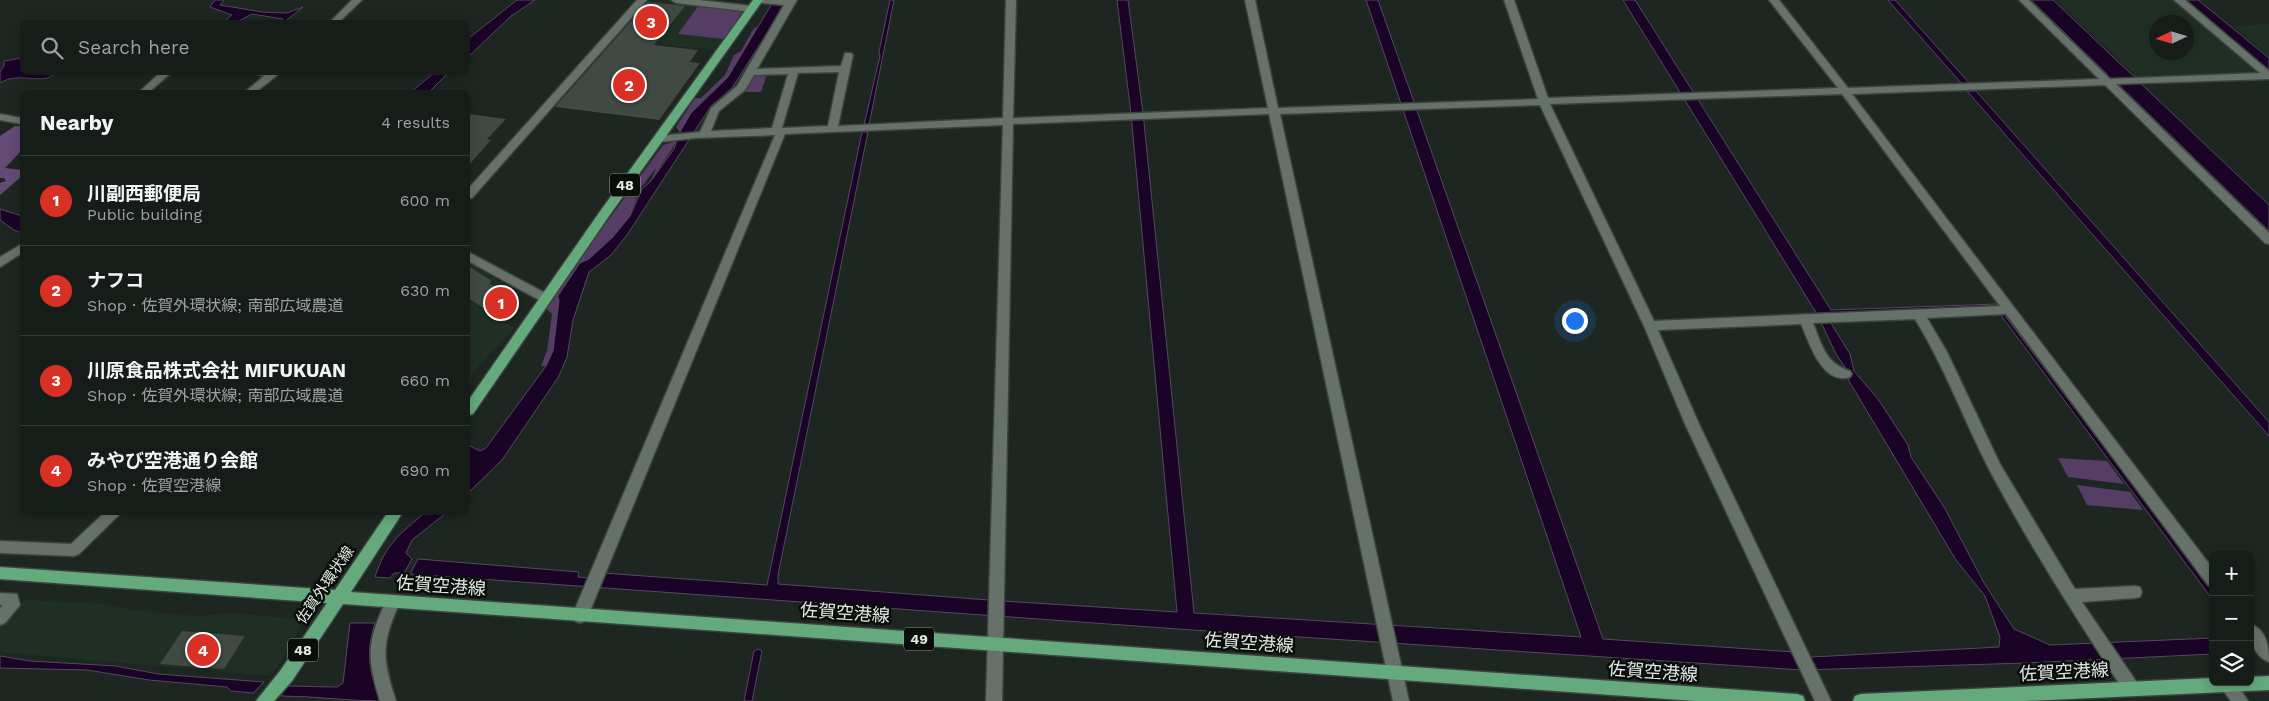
<!DOCTYPE html>
<meta charset="utf-8">
<style>
body{margin:0;font-family:"Work Sans","Noto Sans JP",sans-serif;background:#232925;color:#f1f3f6}
.controls{position:absolute;right:15px;bottom:15px;display:grid;overflow:hidden;border-radius:8px;box-shadow:0 2px 12px #0003}
.controls button{width:45px;height:45px;display:grid;place-items:center;padding:0;border:0;border-bottom:1px solid #353a37;background:#161c18;color:#f1f3f6;font:25px sans-serif}
.compass{position:absolute;left:2149px;top:15px;width:45px;height:45px;border-radius:50%;background:#161c18;box-shadow:0 2px 12px #0003;rotate:266deg}
.you{position:absolute;left:1574px;top:320px;width:18px;height:18px;margin:-12px;border:4px solid #fff;border-radius:50%;background:#1a73e8;box-shadow:0 0 0 8px #1a73e833}
.badge{display:grid;place-items:center;width:32px;height:32px;border-radius:50%;background:#d93025;color:#fff;font-size:16px;font-weight:700}
.pin{position:absolute;translate:-50% -50%;border:2px solid #fff;box-shadow:0 1px 5px #0006}
.list{margin:0;padding:0;list-style:none}
h2{display:flex;justify-content:space-between;align-items:center;height:65px;margin:0;padding:0 20px;font-size:21px}
h2 small{font-size:16px;font-weight:400;color:#9ea1a2}
.list li{display:grid;grid-template-columns:32px 1fr auto;gap:15px;align-items:center;box-sizing:border-box;height:90px;padding:0 20px;border-top:1px solid #353a37}
.list b{display:block;font-size:19px;white-space:nowrap}
.list p{margin:0;font-size:16px;white-space:nowrap;color:#9ea1a2}
.list em{font-size:16px;font-style:normal;color:#9ea1a2}
.icon{flex:none;width:28px;height:28px;fill:none;stroke:currentColor;stroke-width:2;stroke-linecap:round;stroke-linejoin:round}
.map{position:relative;flex:none;width:2269px;height:701px;overflow:hidden}
.search{position:absolute;background:#161c18;box-shadow:0 2px 12px #0003;left:20px;top:20px;width:450px;height:55px;display:flex;align-items:center;gap:12px;box-sizing:border-box;padding:0 18px;border-radius:8px;color:#9ea1a2;font-size:19px}
.panel{position:absolute;background:#161c18;box-shadow:0 2px 12px #0003;left:20px;top:90px;width:450px;height:425px;border-radius:8px}
.map>svg:first-child{display:block}
.built{fill:#202f24;fill-rule:evenodd}
.green{fill:#563d66}
.forest{fill:#644a76}
.water{fill:#1a0327;stroke:#564860}
.building{fill:#404a43}
.lines{fill:none;stroke-linecap:round;stroke-linejoin:round}
.minor-casing{stroke:#3c433e;stroke-width:3}
.primary-casing{stroke:#3c433e;stroke-width:3}
.minor{fill:#667169;fill-rule:evenodd}
.primary{fill:#64aa7d;fill-rule:evenodd}
.labels{text-anchor:middle;stroke-width:5;stroke-linejoin:round;paint-order:stroke}
.shield{fill:#0a0e0b;stroke:#a1a7a3;stroke-width:1}
.shield-label{font-size:14px;font-weight:bold;fill:#e2e9e4}
.street-label{font-size:15px;fill:#e2e9e4;stroke:#0a0e0b}
.near-street-label{font-size:18px;fill:#e2e9e4;stroke:#0a0e0b}
</style>
<div class="map">
<svg width="2269" height="701" viewBox="0 0 2269 701">
<rect width="100%" height="100%" fill="#1d2620"/>
<!-- built -->
<g class="built">
<path d="M 645,0 L 657,0 L 745,10 L 717,50 L 611,40 Z"/>
<path d="M 2057,0 L 2176,0 L 2263,74 L 2140,79 ZM 2156,22 L 2186,22 L 2186,52 L 2156,52 Z"/>
<path d="M 2269,24 L 2269,55 L 2234,26 Z"/>
<path d="M 468,262 L 511,288 L 482,308 L 515,328 L 476,369 L 468,382 Z"/>
<path d="M 26,600 L 107,604 L 130,610 L 198,616 L 232,613 L 299,619 L 300,627 L 289,650 L 270,676 L 0,652 L 0,623 Z"/>
</g>
<!-- green -->
<g class="green">
<path d="M 699,5 L 745,10 L 724,39 L 678,34 Z"/>
<path d="M 758,27 L 728,77 L 691,113 L 680,132 L 676,127 L 695,98 L 701,98 L 725,75 L 734,55 L 741,51 L 754,28 Z"/>
<path d="M 767,74 L 761,92 L 742,92 L 754,76 Z"/>
<path d="M 677,141 L 651,181 L 656,168 L 633,198 L 637,197 L 630,216 L 613,237 L 589,259 L 580,263 L 558,295 L 559,301 L 553,351 L 546,366 L 541,366 L 547,351 L 552,314 L 545,307 L 663,145 Z"/>
<path d="M 2058,458 L 2107,461 L 2124,484 L 2068,477 Z"/>
<path d="M 2077,485 L 2130,492 L 2143,510 L 2087,505 Z"/>
</g>
<!-- forest -->
<path class="forest" d="M 15,126 L 22,126 L 22,150 L 5,168 L 22,170 L 22,176 L 0,195 L 0,183 L 6,181 L 4,178 L 0,178 L 0,136 Z"/>
<!-- water -->
<g class="water">
<path d="M 215,0 L 224,0 L 220,5 L 262,12 L 287,13 L 303,7 L 284,22 L 281,22 L 283,19 L 252,14 L 237,22 L 224,22 L 232,15 L 210,7 Z"/>
<path d="M 517,0 L 535,0 L 511,16 L 468,57 L 468,39 Z"/>
<path d="M 774,0 L 788,0 L 732,88 L 711,106 L 627,235 L 611,255 L 589,272 L 573,320 L 567,357 L 559,376 L 502,460 L 468,493 L 468,445 L 480,451 L 486,448 L 546,366 L 553,351 L 559,301 L 558,296 L 580,263 L 589,259 L 613,237 L 630,216 L 642,189 L 651,181 L 674,149 L 680,132 L 691,113 L 728,77 Z"/>
<path d="M 890,0 L 894,0 L 869,125 L 864,125 L 880,56 L 879,52 Z"/>
<path d="M 1117,0 L 1128,0 L 1143,113 L 1194,613 L 1581,637 L 1366,0 L 1378,0 L 1603,639 L 1794,652 L 1812,657 L 1999,647 L 2000,637 L 1985,596 L 1956,560 L 1849,381 L 1849,373 L 1836,354 L 1817,314 L 1623,0 L 1635,0 L 1831,310 L 1996,304 L 2213,591 L 2213,600 L 2000,314 L 1829,320 L 1850,354 L 1854,371 L 1878,399 L 1908,445 L 1911,457 L 1944,507 L 1984,583 L 2014,629 L 2050,645 L 2213,638 L 2213,654 L 2025,663 L 1802,670 L 1178,629 L 410,574 L 418,559 L 579,572 L 578,577 L 601,579 L 603,573 L 767,585 L 862,132 L 868,132 L 778,575 L 778,584 L 1002,601 L 1177,612 L 1131,114 Z"/>
<path d="M 1888,0 L 1895,0 L 1970,84 L 1962,84 Z"/>
<path d="M 2031,0 L 2053,0 L 2131,74 L 2137,77 L 2136,79 L 2269,205 L 2269,231 L 2113,79 L 2107,76 L 2108,75 Z"/>
<path d="M 2185,0 L 2198,0 L 2269,58 L 2269,70 Z"/>
<path d="M 22,58 L 22,72 L 51,73 L 53,75 C 41,85 19,71 0,83 L 0,72 L 4,66 L 4,61 Z"/>
<path d="M 434,73 L 448,73 L 429,92 L 411,92 Z"/>
<path d="M 1967,91 L 1976,91 L 2269,422 L 2269,436 Z"/>
<path d="M 0,209 L 22,216 L 22,233 L 14,230 L 0,220 Z"/>
<path d="M 426,512 L 446,513 L 412,540 L 406,553 L 412,559 L 404,573 L 394,573 L 390,578 L 375,577 C 386,543 400,534 426,512 Z"/>
<path d="M 350,623 L 375,623 C 365,655 370,671 380,701 C 347,701 314,696 281,696 L 287,686 L 337,687 L 343,683 Z"/>
<path d="M 758,649 L 762,651 L 752,701 L 744,701 L 754,651 Z"/>
<path d="M 0,656 L 30,661 L 116,666 L 158,674 L 264,682 L 253,693 L 231,691 L 227,687 L 149,680 L 87,670 L 0,668 Z"/>
</g>
<!-- building -->
<g class="building">
<path d="M 648,2 L 685,6 L 654,45 L 698,50 L 690,62 L 700,63 L 659,120 L 555,107 Z"/>
<path d="M 468,114 L 506,119 L 487,139 L 491,140 L 468,166 Z"/>
<path d="M 468,266 L 492,281 L 489,283 L 516,300 L 507,306 L 510,308 L 497,317 L 468,298 Z"/>
<path d="M 182,631 L 245,636 L 224,669 L 160,664 Z"/>
</g>
<g class="lines">
<!-- minor casing -->
<g class="minor-casing">
<g id="minor">
<path d="M 352,0 L 362,0 L 339,22 L 330,22 Z"/>
<path d="M 637,0 L 647,0 L 472,198 L 468,198 L 468,189 Z"/>
<path d="M 671,0 L 699,0 L 752,6 L 757,9 L 752,12 L 676,3 Z"/>
<path d="M 757,0 L 797,0 L 757,69 L 841,66 L 845,53 L 851,53 L 853,55 L 838,126 L 1003,118 L 1006,0 L 1016,0 L 1013,118 L 1268,108 L 1245,0 L 1255,0 L 1278,108 L 1538,99 L 1504,0 L 1514,0 L 1548,98 L 1838,88 L 1769,0 L 1779,0 L 1848,88 L 2099,79 L 2019,0 L 2029,0 L 2110,79 L 2260,73 L 2174,0 L 2185,0 L 2269,71 L 2269,79 L 2116,84 L 2269,233 L 2269,244 L 2265,243 L 2105,85 L 1852,94 L 2213,569 L 2213,587 L 2208,585 L 2006,314 L 1927,318 L 1947,352 L 2000,464 L 2075,589 L 2135,586 L 2140,587 L 2142,592 L 2140,597 L 2135,598 L 2082,602 L 2138,684 L 2140,689 L 2138,694 L 2132,696 L 2126,694 C 2078,621 2031,548 1990,471 C 1964,421 1945,367 1915,319 L 1813,323 C 1822,345 1825,363 1850,371 L 1852,374 L 1850,377 C 1822,386 1809,342 1801,324 L 1658,330 L 1699,424 L 1831,701 L 1815,701 L 1685,424 L 1644,326 L 1540,105 L 1280,114 L 1409,701 L 1393,701 L 1269,114 L 1013,124 L 1002,701 L 986,701 L 1003,125 L 785,134 L 588,616 L 585,621 L 580,623 L 575,621 L 572,616 L 775,135 L 696,138 L 659,142 L 654,139 L 659,136 L 700,132 L 711,108 L 737,86 L 784,5 L 762,3 ZM 839,72 L 828,126 L 782,128 L 798,73 ZM 788,74 L 772,128 L 711,131 L 719,111 L 745,90 L 754,75 ZM 1842,94 L 2000,306 L 1654,321 L 1550,104 Z"/>
<path d="M 161,72 L 172,72 L 149,92 L 139,92 Z"/>
<path d="M 250,72 L 281,72 L 256,92 L 245,92 L 264,76 Z"/>
<path d="M 0,114 L 22,118 L 22,124 L 0,120 Z"/>
<path d="M 22,244 L 22,253 L 0,267 L 0,257 Z"/>
<path d="M 468,252 L 549,295 L 551,298 L 549,301 L 541,301 L 468,261 Z"/>
<path d="M 105,512 L 122,512 L 79,554 L 74,556 L 0,553 L 0,541 L 71,544 Z"/>
<path d="M 0,593 L 17,594 L 20,605 L 5,623 L 0,625 L 0,608 L 3,605 L 0,605 Z"/>
<path d="M 393,596 L 398,597 L 400,602 C 381,643 382,658 396,701 L 380,701 C 366,655 367,641 388,597 Z"/>
<path d="M 2250,624 C 2267,630 2269,647 2269,662 C 2253,656 2250,639 2250,624 Z"/>
<path d="M 2221,682 L 2236,682 L 2248,701 L 2231,701 L 2222,689 Z"/>
</g>
</g>
<!-- primary casing -->
<g class="primary-casing">
<g id="primary">
<path d="M 753,0 L 763,0 L 609,216 L 473,414 L 468,415 L 468,401 L 601,210 Z"/>
<path d="M 388,512 L 403,512 L 351,592 L 1797,694 L 1803,696 L 1805,701 L 1695,701 L 343,604 L 292,681 L 274,701 L 256,701 L 280,671 L 327,603 L 0,579 L 0,567 L 335,590 Z"/>
<path d="M 2269,676 L 2269,690 L 2025,701 L 1853,701 L 1855,696 L 1861,694 L 2213,678 L 2213,682 L 2250,682 L 2250,677 Z"/>
</g>
</g>
<!-- minor -->
<use href="#minor" class="minor"/>
<!-- primary -->
<use href="#primary" class="primary"/>
</g>
<g class="labels">
<!-- shield labels -->
<g class="shield">
<rect x="610" y="173.5" width="30" height="23" rx="4"/>
<rect x="904" y="627.5" width="30" height="23" rx="4"/>
<rect x="288" y="638.5" width="30" height="23" rx="4"/>
</g>
<g class="shield-label">
<text x="625" y="190">48</text>
<text x="919" y="644">49</text>
<text x="303" y="655">48</text>
</g>
<!-- street labels -->
<g class="street-label">
<text transform="translate(325 585) rotate(-56)" y="5">佐賀外環状線</text>
</g>
<!-- near-street labels -->
<g class="near-street-label">
<text transform="translate(441 586) rotate(4)" y="6">佐賀空港線</text>
<text transform="translate(845 613) rotate(4)" y="6">佐賀空港線</text>
<text transform="translate(1249 643) rotate(4)" y="6">佐賀空港線</text>
<text transform="translate(1653 672) rotate(4)" y="6">佐賀空港線</text>
<text transform="translate(2064 672) rotate(-3)" y="6">佐賀空港線</text>
</g>
</g>
</svg>
<div class="controls">
<button>+</button>
<button>−</button>
<button><svg class="icon" aria-label="layers" viewBox="0 0 24 24"><path d="M12 4l9 5-9 5-9-5zM3 14l9 5 9-5"/></svg></button>
</div>
<svg class="compass" viewBox="-18 -18 36 36"><path d="M0-13l5 13h-10z" fill="#e53935"/><path d="M0 13l5-13h-10z" fill="#9ea1a2"/></svg>
<div class="you"></div>
<div class="pin badge" style="left:501px;top:303px">1</div>
<div class="pin badge" style="left:629px;top:85px">2</div>
<div class="pin badge" style="left:651px;top:22px">3</div>
<div class="pin badge" style="left:203px;top:650px">4</div>
<div class="search"><svg class="icon" aria-label="search" viewBox="0 0 24 24"><circle cx="10" cy="10" r="6"/><path d="M15 15l6 6"/></svg>Search here</div>
<section class="panel">
<h2>Nearby<small>4 results</small></h2>
<ul class="list">
<li><span class="badge">1</span><div><b>川副西郵便局</b><p>Public building</p></div><em>600 m</em></li>
<li><span class="badge">2</span><div><b>ナフコ</b><p>Shop · 佐賀外環状線; 南部広域農道</p></div><em>630 m</em></li>
<li><span class="badge">3</span><div><b>川原食品株式会社 MIFUKUAN</b><p>Shop · 佐賀外環状線; 南部広域農道</p></div><em>660 m</em></li>
<li><span class="badge">4</span><div><b>みやび空港通り会館</b><p>Shop · 佐賀空港線</p></div><em>690 m</em></li>
</ul>
</section>
</div>
